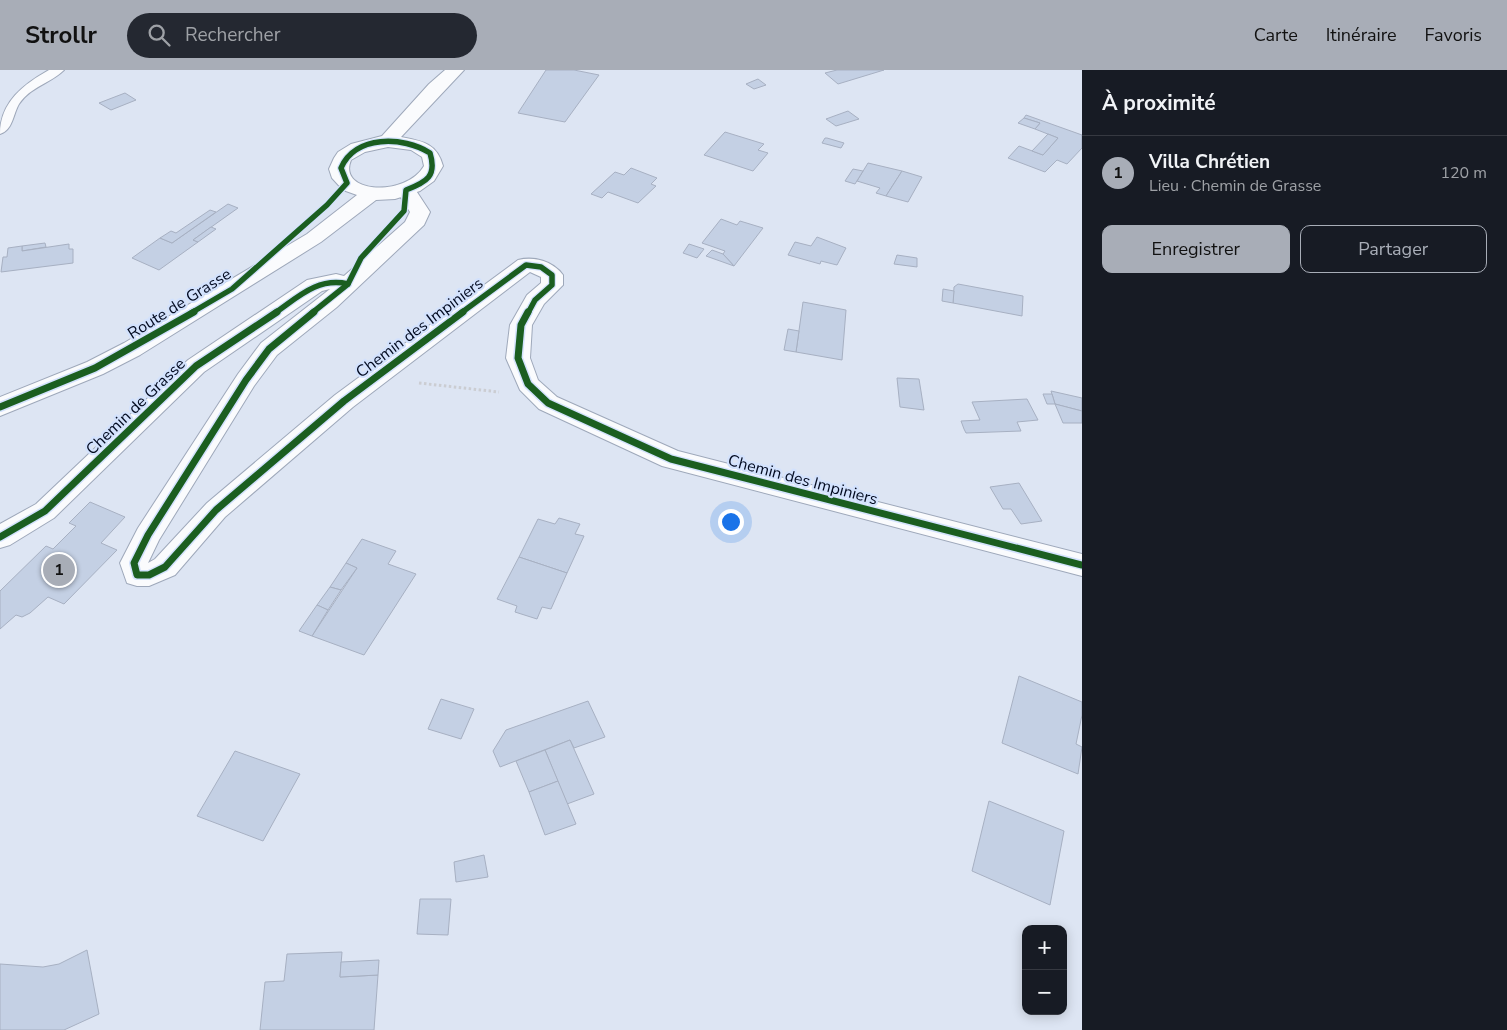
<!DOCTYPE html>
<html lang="fr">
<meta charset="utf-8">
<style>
body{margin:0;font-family:"Nunito Sans",sans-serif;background:#242831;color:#f1f3f6}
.controls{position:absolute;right:15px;bottom:15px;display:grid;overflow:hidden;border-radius:10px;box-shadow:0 2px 12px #0003}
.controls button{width:45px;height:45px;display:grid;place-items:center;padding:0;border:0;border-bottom:1px solid #363941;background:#171b24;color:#f1f3f6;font:25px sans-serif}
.you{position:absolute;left:730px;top:451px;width:18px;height:18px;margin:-12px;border:4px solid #fff;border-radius:50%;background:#1a73e8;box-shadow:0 0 0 8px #1a73e833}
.badge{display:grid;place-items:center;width:32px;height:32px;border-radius:50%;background:#a8adb7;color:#111;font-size:16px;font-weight:700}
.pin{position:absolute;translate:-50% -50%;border:2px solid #fff;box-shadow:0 1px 5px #0006}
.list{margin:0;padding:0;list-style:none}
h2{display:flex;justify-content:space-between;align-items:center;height:65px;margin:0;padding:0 20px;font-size:21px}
h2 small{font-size:16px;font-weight:400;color:#9ea1a6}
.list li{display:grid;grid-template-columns:32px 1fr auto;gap:15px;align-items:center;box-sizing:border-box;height:75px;padding:0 20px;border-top:1px solid #363941}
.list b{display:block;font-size:19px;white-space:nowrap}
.list p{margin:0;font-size:16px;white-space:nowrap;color:#9ea1a6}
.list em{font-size:16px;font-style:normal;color:#9ea1a6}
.actions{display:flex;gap:10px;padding:15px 20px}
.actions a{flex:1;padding:11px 0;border:1px solid #a8adb7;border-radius:10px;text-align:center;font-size:18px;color:#a8adb7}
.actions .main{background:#a8adb7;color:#111}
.icon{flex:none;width:28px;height:28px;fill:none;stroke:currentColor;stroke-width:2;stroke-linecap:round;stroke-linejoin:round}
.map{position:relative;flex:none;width:1082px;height:960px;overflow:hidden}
header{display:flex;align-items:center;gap:30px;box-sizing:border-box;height:70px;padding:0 25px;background:#a8adb7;color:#111}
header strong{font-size:24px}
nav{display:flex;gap:28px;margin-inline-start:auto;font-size:18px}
.search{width:350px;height:45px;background:#242831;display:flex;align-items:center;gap:12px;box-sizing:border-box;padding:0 18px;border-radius:28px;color:#9ea1a6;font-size:19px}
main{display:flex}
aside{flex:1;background:#171b24}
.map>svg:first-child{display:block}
.building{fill:#c4d0e4;stroke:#a7b0c2}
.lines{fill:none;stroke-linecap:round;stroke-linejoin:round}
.service-casing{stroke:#9ea8ba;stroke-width:2}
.minor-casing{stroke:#9ea8ba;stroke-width:2}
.secondary-casing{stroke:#9ea8ba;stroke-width:2}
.path{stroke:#cbcdd2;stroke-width:3;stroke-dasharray:2.5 2.5;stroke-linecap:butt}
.service{fill:#fafbfd;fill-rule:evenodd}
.minor{fill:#fafbfd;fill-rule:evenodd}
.secondary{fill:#fafbfd;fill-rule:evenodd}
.cycleway-far1-casing{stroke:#d3e2fd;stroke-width:8}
.cycleway-casing{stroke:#d3e2fd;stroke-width:10}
.cycleway-far1{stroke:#1b5e20;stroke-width:5.5}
.cycleway{stroke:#1b5e20;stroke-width:7}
.labels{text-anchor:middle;stroke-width:4.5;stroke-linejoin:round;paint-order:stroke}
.street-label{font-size:16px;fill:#020a20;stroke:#d3e2fd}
</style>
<header>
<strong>Strollr</strong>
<div class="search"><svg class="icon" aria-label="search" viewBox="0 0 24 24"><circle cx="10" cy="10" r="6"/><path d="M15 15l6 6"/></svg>Rechercher</div>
<nav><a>Carte</a><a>Itinéraire</a><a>Favoris</a></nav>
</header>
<main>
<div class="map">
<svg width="1082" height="960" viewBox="0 0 1082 960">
<rect width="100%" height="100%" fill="#dde5f3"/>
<!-- building -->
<g class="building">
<path d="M 546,0 L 574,0 L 599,5 L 565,52 L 518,43 Z"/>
<path d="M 837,0 L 884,0 L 838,14 L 825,3 Z"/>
<path d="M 758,9 L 766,15 L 754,19 L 746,14 Z"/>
<path d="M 125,23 L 136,30 L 111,40 L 99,33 Z"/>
<path d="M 848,41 L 859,49 L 836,56 L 826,49 Z"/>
<path d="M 1026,45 L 1082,65 L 1082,78 L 1067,94 L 1057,90 L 1045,102 L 1008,88 L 1019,76 L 1043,85 L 1058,68 L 1035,59 L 1040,53 L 1024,48 Z"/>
<path d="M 1024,48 L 1040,53 L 1035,59 L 1018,53 Z"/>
<path d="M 725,62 L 764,74 L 758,80 L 768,83 L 753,101 L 704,85 Z"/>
<path d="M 1048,64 L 1058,68 L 1043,85 L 1032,81 Z"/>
<path d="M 825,68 L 827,68 L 844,73 L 841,78 L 822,73 Z"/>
<path d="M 868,93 L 902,101 L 886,126 L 876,123 L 880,118 L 857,111 Z"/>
<path d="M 631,98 L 657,108 L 651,114 L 656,116 L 638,133 L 608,122 L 602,128 L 591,124 L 615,102 L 624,105 Z"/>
<path d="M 853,99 L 863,101 L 855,114 L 845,111 Z"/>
<path d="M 902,101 L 922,107 L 908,132 L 886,126 Z"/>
<path d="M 228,134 L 238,138 L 193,170 L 198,172 L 159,200 L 132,188 L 160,168 L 172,173 Z"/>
<path d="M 210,140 L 216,142 L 172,173 L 160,168 L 171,161 L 176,163 Z"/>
<path d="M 721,149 L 737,155 L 740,151 L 763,158 L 734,196 L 723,184 L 725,181 L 702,173 Z"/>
<path d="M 211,157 L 216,159 L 198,172 L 193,170 Z"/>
<path d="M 817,167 L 846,178 L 837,195 L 821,191 L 820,194 L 788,185 L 795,172 L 811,176 Z"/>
<path d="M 45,173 L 46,177 L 22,181 L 22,176 Z"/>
<path d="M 69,174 L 69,179 L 73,179 L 73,193 L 1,202 L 3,187 L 7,187 L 8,178 L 22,176 L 22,181 Z"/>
<path d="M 689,174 L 704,179 L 697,188 L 683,183 Z"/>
<path d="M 712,180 L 723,184 L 734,196 L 706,186 Z"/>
<path d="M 897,185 L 917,188 L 917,197 L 894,194 Z"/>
<path d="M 958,214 L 1023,226 L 1022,246 L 953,233 L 954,217 Z"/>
<path d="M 943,219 L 954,221 L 953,233 L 942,231 Z"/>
<path d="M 803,232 L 846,240 L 842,290 L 796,282 Z"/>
<path d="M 788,259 L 799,261 L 796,282 L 784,280 Z"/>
<path d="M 897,308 L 919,309 L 924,340 L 900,337 Z"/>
<path d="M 1051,321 L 1082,328 L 1082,341 L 1055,334 Z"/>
<path d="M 1043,324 L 1052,324 L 1055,334 L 1047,334 Z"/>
<path d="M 1027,329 L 1038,350 L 1017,352 L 1021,361 L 966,363 L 964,359 L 961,351 L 980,350 L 972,332 Z"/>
<path d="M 1055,334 L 1082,341 L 1082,353 L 1063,353 Z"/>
<path d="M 1019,413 L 1042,451 L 1021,454 L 1011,439 L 1003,439 L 990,417 Z"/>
<path d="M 90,432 L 125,447 L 101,473 L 117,480 L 64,534 L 48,527 L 30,543 L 22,547 L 16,545 L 0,559 L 0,521 L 46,476 L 53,479 L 76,456 L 69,453 Z"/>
<path d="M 559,448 L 580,454 L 575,464 L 584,466 L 567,503 L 519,487 L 538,449 L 555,454 Z"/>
<path d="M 362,469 L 396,481 L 388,494 L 416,504 L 364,585 L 312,566 L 357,498 L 346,493 Z"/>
<path d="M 519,487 L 567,503 L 551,539 L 542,537 L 537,549 L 515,542 L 517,536 L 497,529 Z"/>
<path d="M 346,493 L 357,498 L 341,520 L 330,517 Z"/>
<path d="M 330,517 L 341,520 L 328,540 L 317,535 Z"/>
<path d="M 317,535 L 328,540 L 312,566 L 299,561 Z"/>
<path d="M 1019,606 L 1082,632 L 1082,645 L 1076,674 L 1082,677 L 1078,704 L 1002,673 Z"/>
<path d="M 441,629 L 474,639 L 461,669 L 428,659 Z"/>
<path d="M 588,631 L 605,667 L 574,678 L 570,670 L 500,697 L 493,681 L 506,660 Z"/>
<path d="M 570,670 L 594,724 L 567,734 L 545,680 Z"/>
<path d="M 545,680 L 558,711 L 529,722 L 516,691 Z"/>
<path d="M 235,681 L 300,704 L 263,771 L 197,746 Z"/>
<path d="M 558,711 L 576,754 L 545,765 L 529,722 Z"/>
<path d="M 989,731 L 1064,761 L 1050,835 L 972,801 Z"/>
<path d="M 484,785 L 488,807 L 456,812 L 454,792 Z"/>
<path d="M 420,829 L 451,829 L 448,865 L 417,864 Z"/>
<path d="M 87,880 L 99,944 L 64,960 L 0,960 L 0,894 L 43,897 L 59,894 Z"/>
<path d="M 342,882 L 340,907 L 378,905 L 374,960 L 260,960 L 265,912 L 284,911 L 287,884 Z"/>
<path d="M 379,890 L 378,905 L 340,907 L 341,892 Z"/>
</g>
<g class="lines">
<!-- service casing -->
<g class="service-casing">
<path id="service" d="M 49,0 L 64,0 C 51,13 30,17 19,34 C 13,44 13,60 0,64 C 0,32 24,14 49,0 Z"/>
</g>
<!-- minor casing -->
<g class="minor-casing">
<path id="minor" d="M 406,114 L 413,116 L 430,142 L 424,155 L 337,237 L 277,285 L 254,316 L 159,470 L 148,493 L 155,489 L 207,433 L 335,325 L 518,190 C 534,186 553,191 563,205 L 563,215 L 544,234 L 532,255 L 530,288 L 538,310 L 557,327 L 678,381 L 1082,484 L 1082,506 L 662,396 L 539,339 L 520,320 L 506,288 L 510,255 L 527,225 L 541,213 L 541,207 L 530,202 L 353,337 L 225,447 L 175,505 L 149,516 L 137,516 L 127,513 L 120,493 L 138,458 L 238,304 L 261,273 L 330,219 L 322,221 L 204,302 L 54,448 L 10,475 L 0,478 L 0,454 L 36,434 L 188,290 L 307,210 L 336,204 L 344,206 L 405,152 L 410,142 L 396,120 L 399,116 Z"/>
</g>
<!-- secondary casing -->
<g class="secondary-casing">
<path id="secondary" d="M 445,0 L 464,0 L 401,67 C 422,71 437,73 443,96 L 434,111 L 420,121 L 395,129 L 376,130 L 321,172 L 140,285 L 103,304 L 0,346 L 0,327 L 87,292 L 124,273 L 307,164 L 357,125 L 343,120 L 332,108 L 329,99 L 334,88 L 338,82 L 351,74 L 382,66 L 429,14 ZM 388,77 L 411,80 L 422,87 L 424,96 C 406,127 337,124 351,90 L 365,82 Z"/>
</g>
<!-- path -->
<path class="path" d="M 419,313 L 499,322"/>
<!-- service -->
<use href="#service" class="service"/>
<!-- minor -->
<use href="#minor" class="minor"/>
<!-- secondary -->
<use href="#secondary" class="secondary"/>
<!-- cycleway-far1 casing -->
<g class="cycleway-far1-casing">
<g id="cycleway-far1">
<path d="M 191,243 L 232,219 L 327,135 L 347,113 L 341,98 C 355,65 403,66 430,83 C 437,106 427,112 406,120 L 404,141 L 361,188 L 348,214 L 312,243"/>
<path d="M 275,243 C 298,227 318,207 348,214"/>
<path d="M 461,243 L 526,195 L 541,197 L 552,205 L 552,215 L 535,230 L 528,243"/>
</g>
</g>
<!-- cycleway casing -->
<g class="cycleway-casing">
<g id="cycleway">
<path d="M 314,242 L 269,279 L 246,310 L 148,465 L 134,493 L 137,505 L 149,505 L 165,497 L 216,440 L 344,331 L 463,242"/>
<path d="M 528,242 L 521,255 L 518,288 L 528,314 L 548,333 L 671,389 L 1082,495"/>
<path d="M 0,337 L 95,298 L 194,242"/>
<path d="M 0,467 L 45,441 L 196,296 L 277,242"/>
</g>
</g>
<!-- cycleway-far1 -->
<use href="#cycleway-far1" class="cycleway-far1"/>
<!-- cycleway -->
<use href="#cycleway" class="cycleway"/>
</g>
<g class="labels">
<!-- street labels -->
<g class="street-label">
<text transform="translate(179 233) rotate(-32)" y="6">Route de Grasse</text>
<text transform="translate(419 257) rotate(-37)" y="6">Chemin des Impiniers</text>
<text transform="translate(135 336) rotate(-44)" y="6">Chemin de Grasse</text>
<text transform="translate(803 409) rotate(15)" y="6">Chemin des Impiniers</text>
</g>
</g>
</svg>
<div class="controls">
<button>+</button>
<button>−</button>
</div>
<div class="you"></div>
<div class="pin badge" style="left:59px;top:500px">1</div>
</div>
<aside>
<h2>À proximité<small></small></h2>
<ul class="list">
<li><span class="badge">1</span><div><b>Villa Chrétien</b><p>Lieu · Chemin de Grasse</p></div><em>120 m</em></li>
</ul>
<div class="actions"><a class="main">Enregistrer</a><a>Partager</a></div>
</aside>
</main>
